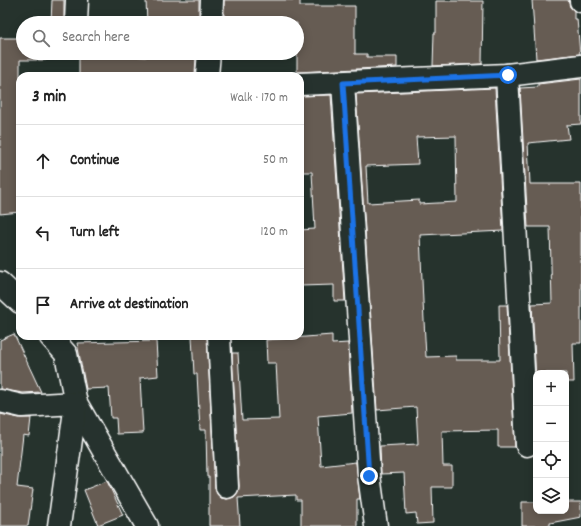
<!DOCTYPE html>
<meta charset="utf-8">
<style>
body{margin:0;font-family:Dekko,sans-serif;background:#f2f2f2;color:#222}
.controls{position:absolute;right:12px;bottom:12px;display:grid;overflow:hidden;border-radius:8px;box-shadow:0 2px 10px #0003}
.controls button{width:36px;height:36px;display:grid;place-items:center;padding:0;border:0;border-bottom:1px solid #e0e0e0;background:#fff;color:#222;font:20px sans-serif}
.stop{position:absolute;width:12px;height:12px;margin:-9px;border:3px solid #1a73e8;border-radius:50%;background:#fff}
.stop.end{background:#1a73e8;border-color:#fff;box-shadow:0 1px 4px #0008}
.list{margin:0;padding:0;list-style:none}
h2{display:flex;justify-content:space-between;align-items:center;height:52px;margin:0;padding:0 16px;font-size:17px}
h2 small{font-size:13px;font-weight:400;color:#767676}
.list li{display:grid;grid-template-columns:26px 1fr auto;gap:12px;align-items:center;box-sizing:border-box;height:72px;padding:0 16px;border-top:1px solid #e0e0e0}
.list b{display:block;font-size:15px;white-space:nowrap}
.list em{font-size:13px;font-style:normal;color:#767676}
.icon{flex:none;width:22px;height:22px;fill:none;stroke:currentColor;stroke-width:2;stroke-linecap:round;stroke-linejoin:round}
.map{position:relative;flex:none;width:581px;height:526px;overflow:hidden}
.search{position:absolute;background:#fff;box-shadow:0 2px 10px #0003;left:16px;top:16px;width:288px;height:44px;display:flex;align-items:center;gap:10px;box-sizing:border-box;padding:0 14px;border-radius:22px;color:#767676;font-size:15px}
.panel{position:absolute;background:#fff;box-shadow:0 2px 10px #0003;left:16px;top:72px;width:288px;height:268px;border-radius:12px}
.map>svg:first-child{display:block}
.building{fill:#665b52;stroke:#fff;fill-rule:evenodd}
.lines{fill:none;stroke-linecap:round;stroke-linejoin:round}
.minor-casing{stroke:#fff;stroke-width:25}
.minor{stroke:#26332d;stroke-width:22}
.route{stroke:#1a73e8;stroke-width:5}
</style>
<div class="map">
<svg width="581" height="526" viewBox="0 0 581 526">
<rect width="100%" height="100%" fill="#26332d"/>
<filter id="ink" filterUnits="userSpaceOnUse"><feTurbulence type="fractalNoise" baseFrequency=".025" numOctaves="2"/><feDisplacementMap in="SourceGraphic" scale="8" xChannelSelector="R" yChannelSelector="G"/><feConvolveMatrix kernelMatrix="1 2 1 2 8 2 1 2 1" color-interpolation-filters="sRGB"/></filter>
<g filter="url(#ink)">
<!-- building -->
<g class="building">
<path d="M 52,0 L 64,0 L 64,23 L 51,23 Z"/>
<path d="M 146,0 L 199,0 L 199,23 L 147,23 Z"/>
<path d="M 224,0 L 300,0 L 300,6 L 355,6 L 355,54 L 367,54 L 367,57 L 397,57 L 397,67 L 297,72 L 297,23 L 224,23 Z"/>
<path d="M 532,0 L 568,0 L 570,7 L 574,11 L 574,19 L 577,19 L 580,54 L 536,59 Z"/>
<path d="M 436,1 L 483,1 L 482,64 L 433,66 L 434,33 L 436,33 Z"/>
<path d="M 0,38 L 23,38 L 23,53 L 46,53 L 46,60 L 20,60 L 20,212 L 0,214 Z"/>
<path d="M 79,53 L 146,57 L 146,53 L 196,53 L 195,76 L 79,76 Z"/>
<path d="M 581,79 L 581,124 L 567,125 L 569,139 L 528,143 L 530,184 L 581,184 L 581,343 L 573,343 L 574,382 L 566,382 L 566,373 L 536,373 L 536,380 L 532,304 L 552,303 L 550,227 L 528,227 L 520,88 L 538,87 L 538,84 Z"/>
<path d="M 495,88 L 503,231 L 420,235 L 423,302 L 426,357 L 456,356 L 456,360 L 500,360 L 499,305 L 507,305 L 515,447 L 498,447 L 498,430 L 442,431 L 443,466 L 452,466 L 452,487 L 432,487 L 433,523 L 417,524 L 416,513 L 406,514 L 404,473 L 381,474 L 380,446 L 418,444 L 416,407 L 377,410 L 356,94 ZM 456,136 L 457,202 L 419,204 L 419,200 L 368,203 L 366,166 L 418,164 L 416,137 Z"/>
<path d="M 331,95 L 345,301 L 334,301 L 334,285 L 300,286 L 300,230 L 315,229 L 312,172 L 300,172 L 300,96 Z"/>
<path d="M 14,334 L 41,392 L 23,393 L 0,389 L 0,340 Z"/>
<path d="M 332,335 L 332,344 L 348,343 L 352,413 L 318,416 L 321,466 L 356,462 L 360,499 L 357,499 L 357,526 L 301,526 L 301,500 L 296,500 L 296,495 L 238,498 L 240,526 L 209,526 L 209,477 L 207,477 L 206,430 L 200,430 L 197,374 L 194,374 L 192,336 L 207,336 L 215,488 L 217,494 L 221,498 L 227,499 L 234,497 L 238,492 L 239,486 L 232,353 L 238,353 L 242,420 L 279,419 L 276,363 L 267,363 L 266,340 Z"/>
<path d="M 156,341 L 158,376 L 140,378 L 143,433 L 117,434 L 116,418 L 111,418 L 109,388 L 86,389 L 77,343 Z"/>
<path d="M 0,414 L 19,418 L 31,418 L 29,436 L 23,435 L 17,487 L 33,489 L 28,526 L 0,526 Z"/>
<path d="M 107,481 L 123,515 L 98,525 L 84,490 Z"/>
<path d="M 522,502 L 536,502 L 536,511 L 566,511 L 566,502 L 581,502 L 581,517 L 550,523 L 550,526 L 522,526 Z"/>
</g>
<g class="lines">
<!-- minor casing -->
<g class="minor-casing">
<g id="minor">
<path d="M 581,0 L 581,1"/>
<path d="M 76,23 L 77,0"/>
<path d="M 211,23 L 212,0"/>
<path d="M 507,75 L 527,445"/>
<path d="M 207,76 L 209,53"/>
<path d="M 343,83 L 369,475 L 376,526"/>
<path d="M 300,84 L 507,75 L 581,66"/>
<path d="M 0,283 L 20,302"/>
<path d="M 50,336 L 66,354 L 76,403 L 147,526"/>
<path d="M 219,336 L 227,487"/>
<path d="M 0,401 L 22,406 L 76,403 L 59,526"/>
</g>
</g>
<!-- minor -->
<use href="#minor" class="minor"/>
</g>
</g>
<g class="lines" filter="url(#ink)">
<!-- route -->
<path class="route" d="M 369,476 L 343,83 L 508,75"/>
</g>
</svg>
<div class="controls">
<button>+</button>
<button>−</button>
<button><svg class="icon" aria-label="locate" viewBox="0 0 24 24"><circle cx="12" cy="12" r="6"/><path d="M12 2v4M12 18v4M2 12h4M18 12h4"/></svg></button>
<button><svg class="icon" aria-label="layers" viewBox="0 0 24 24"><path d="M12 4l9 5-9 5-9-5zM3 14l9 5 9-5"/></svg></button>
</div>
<div class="stop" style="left:508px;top:75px"></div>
<div class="stop end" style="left:369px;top:476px"></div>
<div class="search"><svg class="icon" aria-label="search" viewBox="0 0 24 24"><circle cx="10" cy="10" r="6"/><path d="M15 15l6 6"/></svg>Search here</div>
<section class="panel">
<h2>3 min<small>Walk · 170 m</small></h2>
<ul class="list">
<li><svg class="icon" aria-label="ahead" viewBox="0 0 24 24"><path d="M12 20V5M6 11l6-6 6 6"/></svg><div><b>Continue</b></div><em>50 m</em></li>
<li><svg class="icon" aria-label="left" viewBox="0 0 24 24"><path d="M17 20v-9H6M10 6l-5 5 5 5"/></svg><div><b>Turn left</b></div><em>120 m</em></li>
<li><svg class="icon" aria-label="arrive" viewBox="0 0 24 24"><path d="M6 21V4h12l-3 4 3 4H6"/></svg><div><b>Arrive at destination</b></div></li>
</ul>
</section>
</div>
